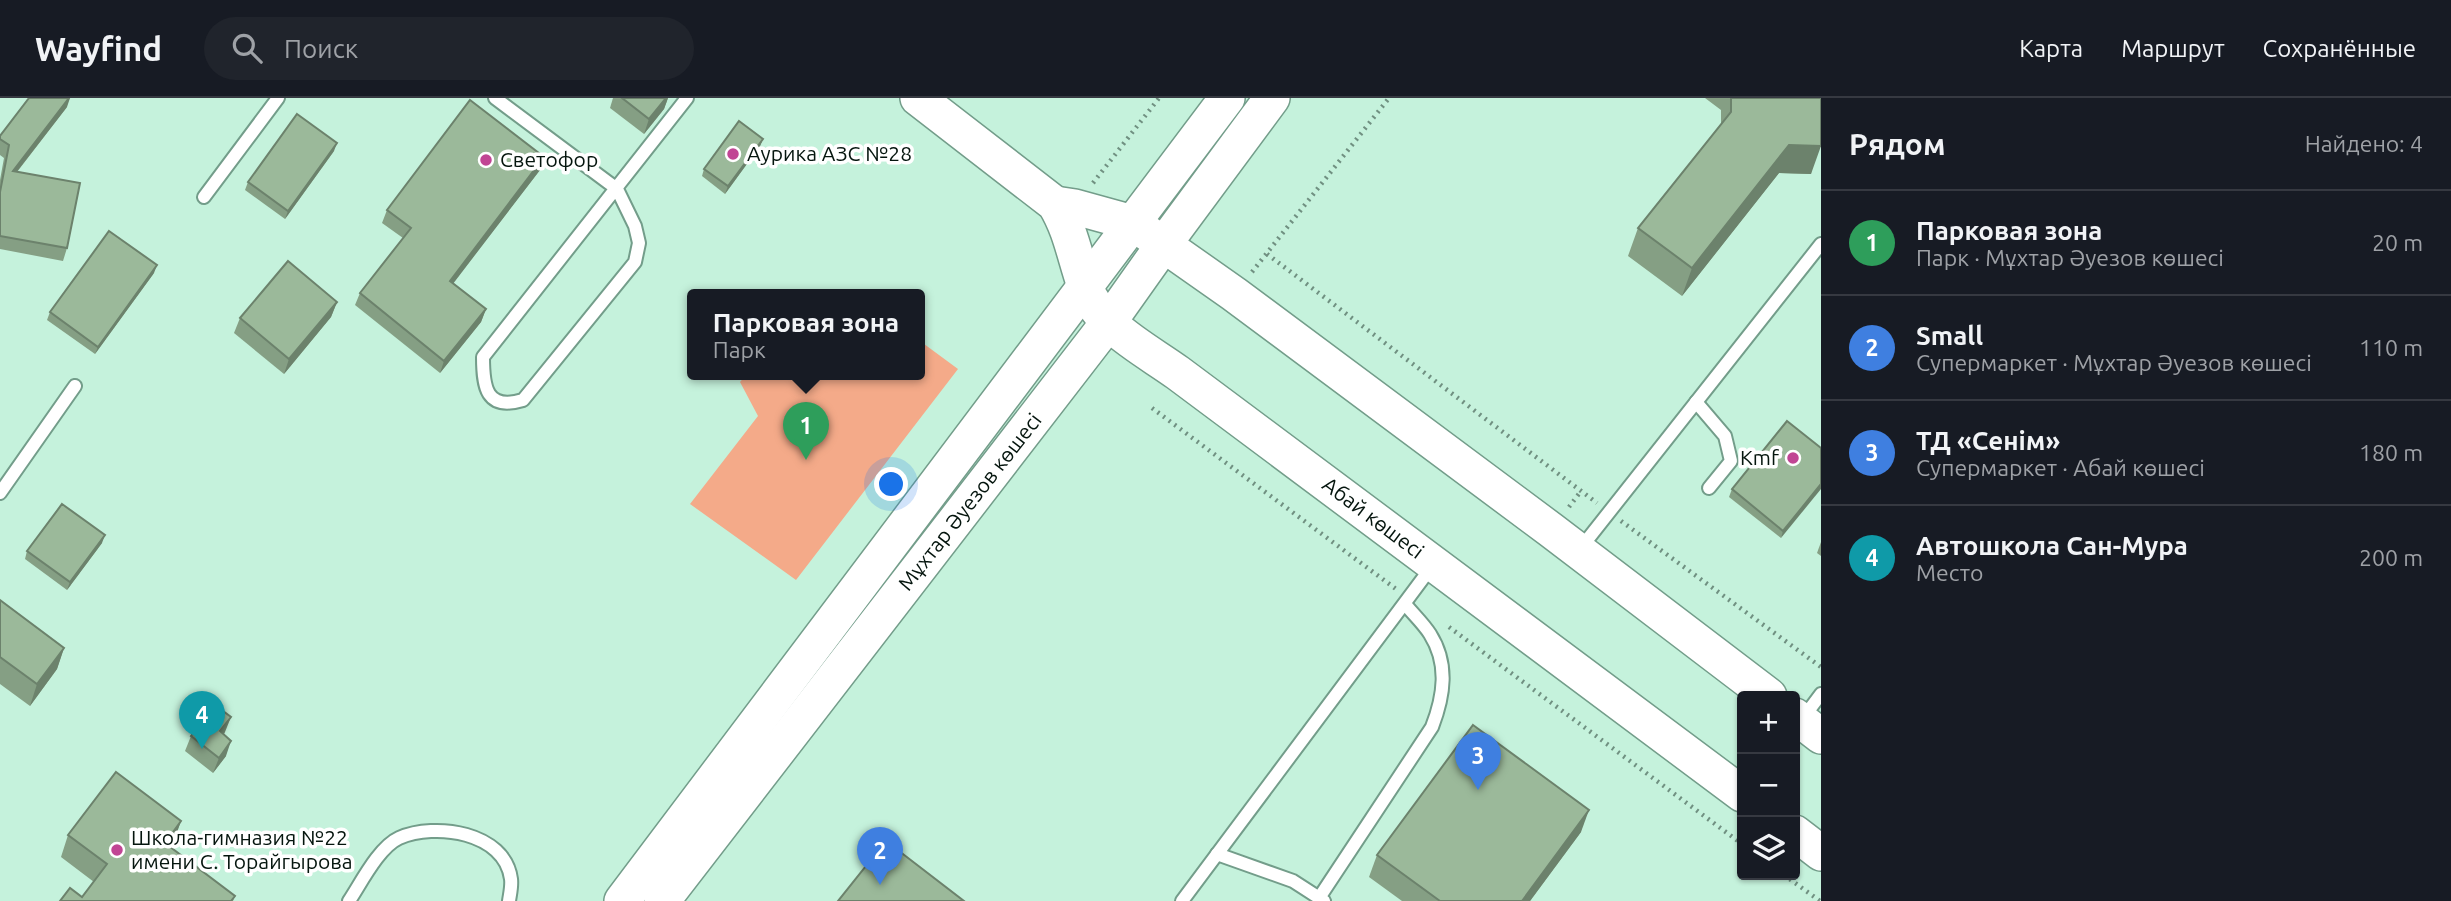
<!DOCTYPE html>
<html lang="ru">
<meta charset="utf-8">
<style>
body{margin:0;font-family:Ubuntu,sans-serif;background:#20242c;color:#f1f3f6}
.controls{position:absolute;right:21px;bottom:21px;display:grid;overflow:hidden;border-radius:7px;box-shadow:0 2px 5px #0004}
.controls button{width:63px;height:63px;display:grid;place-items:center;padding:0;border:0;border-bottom:2px solid #363941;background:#171b24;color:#f1f3f6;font:35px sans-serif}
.you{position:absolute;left:892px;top:387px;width:24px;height:24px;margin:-18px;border:5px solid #fff;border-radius:50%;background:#1a73e8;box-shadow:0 0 0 10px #1a73e833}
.badge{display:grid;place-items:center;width:46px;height:46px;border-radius:50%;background:#c14594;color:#fff;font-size:23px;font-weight:700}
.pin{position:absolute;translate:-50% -58px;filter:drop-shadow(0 2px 4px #0008)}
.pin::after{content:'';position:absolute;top:37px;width:24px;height:21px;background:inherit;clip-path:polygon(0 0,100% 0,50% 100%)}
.popup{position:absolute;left:687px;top:191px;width:238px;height:91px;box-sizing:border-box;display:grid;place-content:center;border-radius:7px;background:#171b24;filter:drop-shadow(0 2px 5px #0005);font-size:23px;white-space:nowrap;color:#9ea1a6}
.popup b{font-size:26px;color:#f1f3f6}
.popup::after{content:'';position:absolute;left:50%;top:100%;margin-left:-14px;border:14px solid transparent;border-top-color:#171b24}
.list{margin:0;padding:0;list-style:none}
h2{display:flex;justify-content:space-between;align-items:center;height:91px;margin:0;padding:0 28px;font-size:30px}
h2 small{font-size:23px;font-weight:400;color:#9ea1a6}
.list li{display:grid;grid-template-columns:46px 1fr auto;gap:21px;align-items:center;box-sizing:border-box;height:105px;padding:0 28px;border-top:2px solid #363941}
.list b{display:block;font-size:26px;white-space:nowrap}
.list p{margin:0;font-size:23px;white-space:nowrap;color:#9ea1a6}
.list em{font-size:23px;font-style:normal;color:#9ea1a6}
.icon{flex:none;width:38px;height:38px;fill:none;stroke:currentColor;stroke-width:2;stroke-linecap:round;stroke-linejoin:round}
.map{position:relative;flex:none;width:1821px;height:803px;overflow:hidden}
header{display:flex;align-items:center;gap:42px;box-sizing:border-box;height:98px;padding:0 35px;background:#171b24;border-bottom:2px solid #363941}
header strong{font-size:33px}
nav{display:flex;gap:38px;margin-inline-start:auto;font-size:24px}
.search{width:490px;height:63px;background:#20242c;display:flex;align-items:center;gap:18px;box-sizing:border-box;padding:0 24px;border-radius:38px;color:#9ea1a6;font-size:26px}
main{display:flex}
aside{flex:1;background:#171b24}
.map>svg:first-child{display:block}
.green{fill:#f4aa89}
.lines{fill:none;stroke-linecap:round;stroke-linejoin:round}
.service-casing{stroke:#739d8a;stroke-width:16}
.secondary-casing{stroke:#739d8a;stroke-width:38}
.path{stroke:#709081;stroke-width:4.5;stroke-dasharray:2 5;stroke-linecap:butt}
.service{stroke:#fff;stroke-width:12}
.secondary{stroke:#fff;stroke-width:35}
.wall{fill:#859f84}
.shaded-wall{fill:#6c826c}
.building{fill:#9bb99a;stroke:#6c826c;stroke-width:2}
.poi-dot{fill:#c14594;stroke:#fff;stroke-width:2.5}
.labels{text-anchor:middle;stroke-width:7;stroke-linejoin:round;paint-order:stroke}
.poi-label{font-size:21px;fill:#05150e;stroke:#fff;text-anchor:start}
.street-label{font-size:21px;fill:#05150e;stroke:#fff}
</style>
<header>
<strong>Wayfind</strong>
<div class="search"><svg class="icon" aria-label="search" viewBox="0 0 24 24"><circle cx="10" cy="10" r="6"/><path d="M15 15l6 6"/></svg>Поиск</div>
<nav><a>Карта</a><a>Маршрут</a><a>Сохранённые</a></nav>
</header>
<main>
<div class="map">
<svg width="1821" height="803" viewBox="0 0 1821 803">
<rect width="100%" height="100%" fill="#c5f2dc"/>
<!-- green -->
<path class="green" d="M 920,243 L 958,271 L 796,482 L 690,406 L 758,318 L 740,284 L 747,276 L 920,276 Z"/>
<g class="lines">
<!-- service casing -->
<g class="service-casing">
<g id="service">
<path d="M 495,0 L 617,91 L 635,128 L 639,145 L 635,164 L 523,302 C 486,313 483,289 483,259 L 687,0"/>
<path d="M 204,99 L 278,0"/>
<path d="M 1696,304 L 1725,338 L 1731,363 L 1709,390"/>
<path d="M 0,395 L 75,288"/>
<path d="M 1580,451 L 1821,146"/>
<path d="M 1803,620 L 1821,596"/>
<path d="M 1217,756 L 1293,783 L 1324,803"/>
<path d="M 1319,800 L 1432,629 C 1444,598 1449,566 1430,536 C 1423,525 1413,516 1405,506"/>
<path d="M 349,803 C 361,785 379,749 399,740 C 435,724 505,734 511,781 C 512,788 510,796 509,803"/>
<path d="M 1182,803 L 1433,467"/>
</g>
</g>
<!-- secondary casing -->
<g class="secondary-casing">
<g id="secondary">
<path d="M 918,0 L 1055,106 C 1071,132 1075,160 1085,188 C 1099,229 1145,251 1178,275 L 1742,696"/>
<path d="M 1055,106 L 1075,109 L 1133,125 L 1234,196 L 1551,432 L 1769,598"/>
<path d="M 1795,618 L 1821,638"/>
<path d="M 1795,735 L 1821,755"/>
<path d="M 622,803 L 1227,0"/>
<path d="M 662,803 L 1108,225 L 1164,146 L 1272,0"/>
</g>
</g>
<!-- path -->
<g class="path">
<path d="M 1093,85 L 1159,0"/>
<path d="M 1267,156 L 1597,405"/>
<path d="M 1252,174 L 1389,0"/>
<path d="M 1152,310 L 1396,491"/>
<path d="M 1569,409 L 1581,393"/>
<path d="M 1621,423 L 1821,569"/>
<path d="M 1449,529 L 1742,746"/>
<path d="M 1784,777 L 1820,803"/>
</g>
<!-- service -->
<use href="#service" class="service"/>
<!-- secondary -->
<use href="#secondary" class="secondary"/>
</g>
<!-- wall -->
<g class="wall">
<path d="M 613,0 L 668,0 L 664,11 L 644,36 L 610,10 Z"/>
<path d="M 1705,0 L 1821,0 L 1811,76 L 1779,75 L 1682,198 L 1628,158 L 1638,130 L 1721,27 L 1721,12 Z"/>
<path d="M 67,9 L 17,74 L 67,150 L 63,163 L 0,151 L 0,82 L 4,60 L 0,57 L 0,38 Z"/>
<path d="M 763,41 L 760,48 L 725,96 L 702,78 L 704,71 Z"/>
<path d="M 334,53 L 285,121 L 245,92 L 248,84 Z"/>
<path d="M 544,59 L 540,72 L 453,185 L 486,211 L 481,224 L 440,275 L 355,207 L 360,195 L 403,140 L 382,125 L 387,112 Z"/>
<path d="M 154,175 L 95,256 L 47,222 L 50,214 Z"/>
<path d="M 337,204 L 331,219 L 284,276 L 234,235 L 240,220 Z"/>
<path d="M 1821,350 L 1781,440 L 1729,399 L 1732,391 Z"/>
<path d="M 1821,444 L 1821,458 L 1817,455 Z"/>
<path d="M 102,445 L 67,492 L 25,461 L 27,453 Z"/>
<path d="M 0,502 L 64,550 L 57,571 L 30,608 L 0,586 Z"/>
<path d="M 225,634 L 224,636 L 226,658 L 213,675 L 185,653 L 191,638 Z"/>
<path d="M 181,723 L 173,745 L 171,749 L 235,798 L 233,803 L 60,803 L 82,799 L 94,784 L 61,759 L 68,737 Z"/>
<path d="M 1581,734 L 1530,803 L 1402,803 L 1369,779 L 1377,757 Z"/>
</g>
<!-- shaded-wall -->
<g class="shaded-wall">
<path d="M 69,0 L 70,0 L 67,9 L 8,85 L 13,73 Z"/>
<path d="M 666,0 L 668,0 L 664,11 L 644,36 L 649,21 Z"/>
<path d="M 763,41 L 760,48 L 725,96 L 728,88 Z"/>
<path d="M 337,45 L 334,53 L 285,121 L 288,113 Z"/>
<path d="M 1789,47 L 1821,48 L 1811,76 L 1779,75 L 1682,198 L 1692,170 Z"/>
<path d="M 544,59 L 540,72 L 446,195 L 450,183 Z"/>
<path d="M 157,167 L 154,175 L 95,256 L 98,249 Z"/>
<path d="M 337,204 L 331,219 L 284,276 L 289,261 Z"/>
<path d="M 486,211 L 481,224 L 440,275 L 444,263 Z"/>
<path d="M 1821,386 L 1821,391 L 1781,440 L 1783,433 Z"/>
<path d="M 105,437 L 102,445 L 67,492 L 70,484 Z"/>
<path d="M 64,550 L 57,571 L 30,608 L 37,586 Z"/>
<path d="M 231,619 L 225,634 L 214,648 L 220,633 Z"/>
<path d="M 231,643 L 226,658 L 213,675 L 219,660 Z"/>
<path d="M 1589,712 L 1581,734 L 1530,803 L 1522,803 Z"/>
<path d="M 181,723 L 173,745 L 157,767 L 165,745 Z"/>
</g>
<!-- building -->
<g class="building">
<path d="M 29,0 L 69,0 L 13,73 L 80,85 L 67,150 L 0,138 L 0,94 L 9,47 L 0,41 L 0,38 Z"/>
<path d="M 622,0 L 666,0 L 649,21 Z"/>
<path d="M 1731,0 L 1821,0 L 1821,48 L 1789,47 L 1692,170 L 1638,130 L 1731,14 Z"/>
<path d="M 470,2 L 544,59 L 450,183 L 486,211 L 444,263 L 360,195 L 411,130 L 387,112 Z"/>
<path d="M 297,16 L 337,45 L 288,113 L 248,84 Z"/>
<path d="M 739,23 L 763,41 L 728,88 L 704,71 Z"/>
<path d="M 109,133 L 157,167 L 98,249 L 50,214 Z"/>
<path d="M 288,163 L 337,204 L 289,261 L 240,220 Z"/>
<path d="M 1787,323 L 1821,350 L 1821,386 L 1783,433 L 1732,391 Z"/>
<path d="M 62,406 L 105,437 L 70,484 L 27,453 Z"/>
<path d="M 0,502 L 64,550 L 37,586 L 0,559 Z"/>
<path d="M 215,607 L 231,619 L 220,633 L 231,643 L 219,660 L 191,638 Z"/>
<path d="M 1473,627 L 1589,712 L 1522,803 L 1440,803 L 1377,757 Z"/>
<path d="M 116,674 L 181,723 L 165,745 L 235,798 L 231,803 L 60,803 L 70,790 L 82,799 L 107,766 L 68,737 Z"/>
<path d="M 886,743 L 964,803 L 838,803 Z"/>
</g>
<!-- markers -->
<g class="poi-dot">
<circle cx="733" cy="56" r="7"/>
<circle cx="486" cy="62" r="7"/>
<circle cx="1793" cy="360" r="7"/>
<circle cx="117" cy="752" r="7"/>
</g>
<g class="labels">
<!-- poi labels -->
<g class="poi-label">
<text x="747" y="63">Аурика АЗС №28</text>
<text x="500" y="69">Светофор</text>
<text x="1779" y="367" text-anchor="end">Kmf</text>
<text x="131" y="747">Школа-гимназия №22<tspan x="131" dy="24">имени С. Торайгырова</tspan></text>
</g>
<!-- street labels -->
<g class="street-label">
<text transform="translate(970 404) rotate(-52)" y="7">Мұхтар Әуезов көшесі</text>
<text transform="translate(1373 420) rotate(37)" y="7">Абай көшесі</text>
</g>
</g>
</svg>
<div class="controls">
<button>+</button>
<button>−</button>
<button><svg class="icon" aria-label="layers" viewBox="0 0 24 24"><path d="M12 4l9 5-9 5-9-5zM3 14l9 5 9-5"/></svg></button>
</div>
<div class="you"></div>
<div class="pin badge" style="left:806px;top:362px;background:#2e9e5b">1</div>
<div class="popup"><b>Парковая зона</b>Парк</div>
<div class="pin badge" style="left:880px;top:787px;background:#3f7fe0">2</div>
<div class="pin badge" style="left:1478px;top:692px;background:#3f7fe0">3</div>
<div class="pin badge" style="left:202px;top:651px;background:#0f9aa8">4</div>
</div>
<aside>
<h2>Рядом<small>Найдено: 4</small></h2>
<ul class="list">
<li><span class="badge" style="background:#2e9e5b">1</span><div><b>Парковая зона</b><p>Парк · Мұхтар Әуезов көшесі</p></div><em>20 m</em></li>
<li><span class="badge" style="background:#3f7fe0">2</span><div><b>Small</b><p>Супермаркет · Мұхтар Әуезов көшесі</p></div><em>110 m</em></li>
<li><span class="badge" style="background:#3f7fe0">3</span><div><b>ТД «Сенім»</b><p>Супермаркет · Абай көшесі</p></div><em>180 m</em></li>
<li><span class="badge" style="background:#0f9aa8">4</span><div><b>Автошкола Сан-Мура</b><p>Место</p></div><em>200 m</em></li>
</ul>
</aside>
</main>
